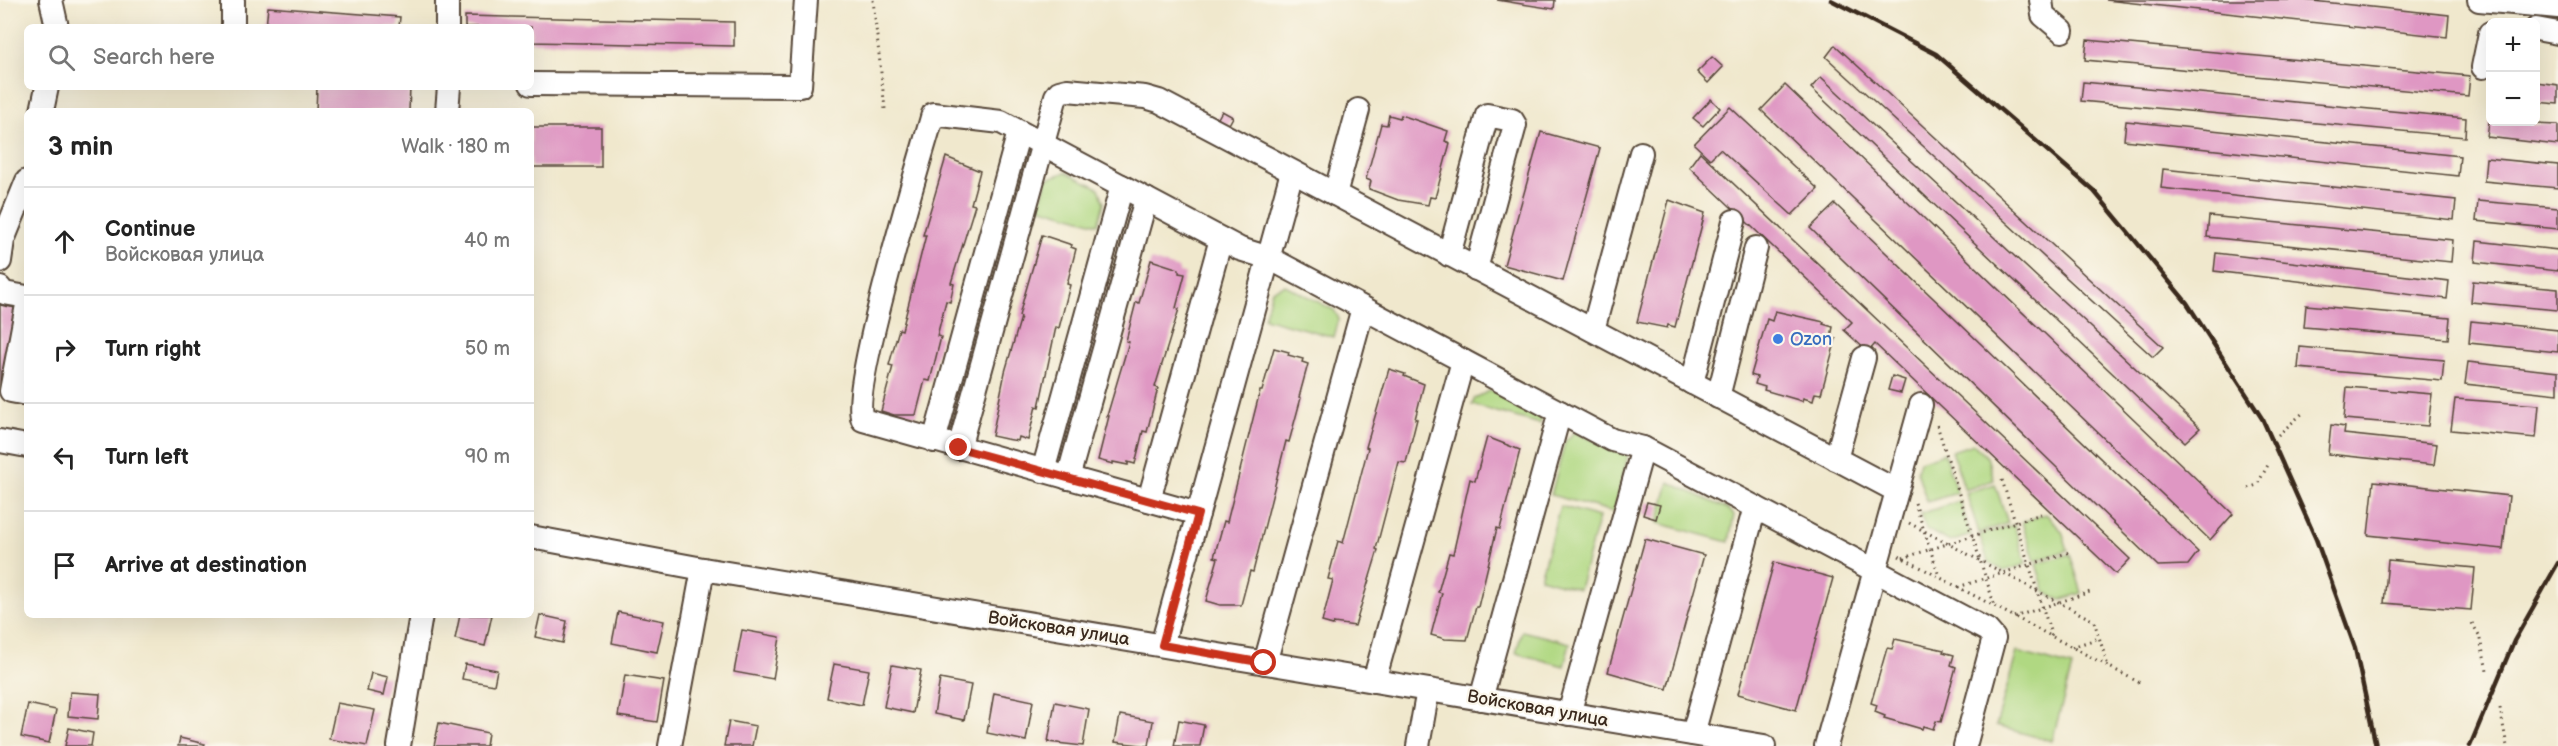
<!DOCTYPE html>
<meta charset="utf-8">
<style>
body{margin:0;font-family:"Balsamiq Sans",sans-serif;background:#f2f2f2;color:#222}
.controls{position:absolute;right:18px;top:18px;display:grid;overflow:hidden;border-radius:9px;box-shadow:0 6px 24px #0002}
.controls button{width:54px;height:54px;display:grid;place-items:center;padding:0;border:0;border-bottom:2px solid #e0e0e0;background:#fff;color:#222;font:30px sans-serif}
.stop{position:absolute;width:18px;height:18px;margin:-14px;border:4px solid #c8321e;border-radius:50%;background:#fff}
.stop.end{background:#c8321e;border-color:#fff;box-shadow:0 2px 6px #0008}
.list{margin:0;padding:0;list-style:none}
h2{display:flex;justify-content:space-between;align-items:center;height:78px;margin:0;padding:0 24px;font-size:26px}
h2 small{font-size:20px;font-weight:400;color:#767676}
.list li{display:grid;grid-template-columns:39px 1fr auto;gap:18px;align-items:center;box-sizing:border-box;height:108px;padding:0 24px;border-top:2px solid #e0e0e0}
.list b{display:block;font-size:22px;white-space:nowrap}
.list p{margin:0;font-size:20px;white-space:nowrap;color:#767676}
.list em{font-size:20px;font-style:normal;color:#767676}
.icon{flex:none;width:33px;height:33px;fill:none;stroke:currentColor;stroke-width:2;stroke-linecap:round;stroke-linejoin:round}
.map{position:relative;flex:none;width:2558px;height:746px;overflow:hidden}
.search{position:absolute;background:#fff;box-shadow:0 6px 24px #0002;left:24px;top:24px;width:510px;height:66px;display:flex;align-items:center;gap:15px;box-sizing:border-box;padding:0 21px;border-radius:9px;color:#767676;font-size:22px}
.panel{position:absolute;background:#fff;box-shadow:0 6px 24px #0002;left:24px;top:108px;width:510px;height:510px;border-radius:9px}
.map>svg:first-child{display:block}
.green{fill:#b0d882;stroke:#768150;stroke-width:1.5}
.building{fill:#df97c3}
.lines{fill:none;stroke-linecap:round;stroke-linejoin:round}
.minor-casing{stroke:#564638;stroke-width:26}
.path{stroke:#564638;stroke-width:3;stroke-dasharray:1.5 4.5;stroke-linecap:butt}
.minor{stroke:#fff;stroke-width:22}
.rail{stroke:#3b2a1e;stroke-width:4.5}
.route{stroke:#c8321e;stroke-width:8}
.shop-dot{fill:#3f7fe0;stroke:#fbf7ec;stroke-width:2}
.labels{text-anchor:middle;stroke-width:4.5;stroke-linejoin:round;paint-order:stroke}
.shop-label{font-size:18px;fill:#366cbe;stroke:#fbf7ec;text-anchor:start}
.street-label{font-size:18px;fill:#3b2a1e;stroke:#fbf7ec}
</style>
<div class="map">
<svg width="2558" height="746" viewBox="0 0 2558 746">
<rect width="100%" height="100%" fill="#fbf7ec"/>
<filter id="ink" filterUnits="userSpaceOnUse"><feTurbulence type="fractalNoise" baseFrequency=".0167" numOctaves="2"/><feDisplacementMap in="SourceGraphic" scale="12" xChannelSelector="R" yChannelSelector="G"/><feConvolveMatrix kernelMatrix="1 2 1 2 8 2 1 2 1" color-interpolation-filters="sRGB"/></filter>
<filter id="wash" filterUnits="userSpaceOnUse"><feTurbulence type="fractalNoise" baseFrequency=".008" numOctaves="4" result="noise"/><feDisplacementMap in="SourceGraphic" scale="24" xChannelSelector="R" yChannelSelector="G"/><feGaussianBlur stdDeviation="1.35" result="paint"/><feColorMatrix in="noise" values="0 0 0 0 0 0 0 0 0 0 0 0 0 0 0 0 0 1.4 0 .05"/><feComposite in="paint" operator="in"/></filter>
<g filter="url(#wash)">
<rect width="100%" height="100%" fill="#f0e8cd"/>
<!-- green -->
<g class="green">
<path d="M 1066,172 L 1099,188 L 1104,203 L 1098,224 L 1039,207 L 1047,179 Z"/>
<path d="M 1285,285 L 1334,310 L 1339,319 L 1334,337 L 1264,318 L 1272,290 Z"/>
<path d="M 1489,391 L 1497,391 L 1539,410 L 1542,416 L 1540,424 L 1472,405 L 1475,398 Z"/>
<path d="M 1574,432 L 1628,455 L 1614,512 L 1551,495 L 1565,442 Z"/>
<path d="M 1973,444 L 1987,457 L 1994,480 L 1965,490 L 1952,451 Z"/>
<path d="M 1944,453 L 1957,493 L 1927,502 L 1917,471 L 1920,461 Z"/>
<path d="M 1669,482 L 1728,509 L 1734,515 L 1729,542 L 1658,523 Z"/>
<path d="M 1995,484 L 2008,523 L 1979,533 L 1966,493 Z"/>
<path d="M 1960,501 L 1971,535 L 1950,542 L 1926,529 L 1920,514 Z"/>
<path d="M 1560,506 L 1599,517 L 1579,589 L 1540,578 Z"/>
<path d="M 2046,514 L 2062,531 L 2068,550 L 2035,561 L 2022,522 Z"/>
<path d="M 2014,525 L 2026,564 L 2004,571 L 1988,562 L 1980,535 Z"/>
<path d="M 2070,554 L 2082,593 L 2060,600 L 2045,592 L 2036,564 Z"/>
<path d="M 1522,631 L 1570,643 L 1564,666 L 1516,653 Z"/>
<path d="M 2017,652 L 2072,667 L 2052,741 L 1996,726 Z"/>
</g>
<g id="blocks">
<!-- building -->
<g class="building">
<path d="M 1497,0 L 1555,0 L 1554,9 Z"/>
<path d="M 2106,0 L 2303,0 L 2449,15 L 2447,37 Z"/>
<path d="M 268,7 L 400,17 L 399,27 L 266,27 Z"/>
<path d="M 465,16 L 734,22 L 734,46 L 531,42 L 531,27 L 465,27 Z"/>
<path d="M 2087,40 L 2470,76 L 2468,96 L 2085,60 Z"/>
<path d="M 1835,45 L 2163,347 L 2153,357 L 1826,57 Z"/>
<path d="M 1712,57 L 1723,67 L 1708,83 L 1697,72 Z"/>
<path d="M 1821,77 L 2200,428 L 2185,442 L 1811,88 Z"/>
<path d="M 2083,82 L 2466,118 L 2465,137 L 2081,101 Z"/>
<path d="M 2536,82 L 2558,85 L 2558,104 L 2536,102 Z"/>
<path d="M 1785,85 L 2233,514 L 2210,540 L 1761,110 Z"/>
<path d="M 317,87 L 410,87 L 409,111 L 316,111 Z"/>
<path d="M 1711,99 L 1720,108 L 1703,126 L 1693,118 Z"/>
<path d="M 1730,107 L 1818,189 L 1792,215 L 1720,149 L 1710,159 L 1694,144 Z"/>
<path d="M 1222,111 L 1233,117 L 1227,128 L 1216,122 Z"/>
<path d="M 1389,115 L 1400,118 L 1401,115 L 1448,131 L 1445,141 L 1450,143 L 1435,198 L 1430,197 L 1428,205 L 1398,200 L 1369,189 L 1371,181 L 1366,179 L 1381,124 L 1387,125 Z"/>
<path d="M 2126,121 L 2460,156 L 2458,176 L 2124,140 Z"/>
<path d="M 2489,122 L 2558,125 L 2558,145 L 2487,137 Z"/>
<rect x="531" y="127" width="70" height="40"/>
<path d="M 1541,132 L 1600,148 L 1563,281 L 1504,265 Z"/>
<path d="M 1700,152 L 2130,559 L 2116,574 L 1875,344 L 1868,352 L 1844,330 L 1852,322 L 1689,167 Z"/>
<path d="M 946,157 L 980,171 L 971,204 L 975,205 L 951,283 L 954,284 L 950,302 L 946,301 L 937,336 L 941,337 L 930,381 L 925,380 L 916,415 L 894,415 L 881,411 L 893,366 L 889,365 L 899,329 L 902,330 L 926,235 L 923,235 Z"/>
<path d="M 2486,158 L 2558,165 L 2558,188 L 2484,181 Z"/>
<path d="M 2163,169 L 2456,200 L 2454,220 L 2161,188 Z"/>
<path d="M 1669,200 L 1705,213 L 1675,327 L 1668,325 L 1667,328 L 1637,322 Z"/>
<path d="M 2478,201 L 2558,208 L 2558,229 L 2476,221 Z"/>
<path d="M 1835,204 L 2198,552 L 2188,565 L 2158,566 L 1810,228 Z"/>
<path d="M 2209,216 L 2453,240 L 2451,262 L 2207,237 Z"/>
<path d="M 1042,235 L 1072,245 L 1071,247 L 1076,249 L 1067,284 L 1070,285 L 1059,328 L 1056,327 L 1039,407 L 1036,406 L 1028,440 L 1019,437 L 1018,441 L 1006,439 L 992,436 L 1005,372 L 1021,317 L 1019,316 L 1024,297 Z"/>
<path d="M 2477,241 L 2558,250 L 2558,271 L 2475,262 Z"/>
<path d="M 2216,253 L 2449,281 L 2447,299 L 2214,271 Z"/>
<path d="M 1151,260 L 1179,269 L 1179,273 L 1185,274 L 1176,308 L 1179,309 L 1155,387 L 1158,388 L 1147,432 L 1143,431 L 1135,464 L 1128,462 L 1128,465 L 1113,462 L 1113,464 L 1098,460 L 1109,416 L 1107,416 L 1129,342 L 1126,341 L 1136,302 L 1139,303 Z"/>
<path d="M 2473,281 L 2558,289 L 2558,310 L 2471,302 Z"/>
<path d="M 0,305 L 21,309 L 6,384 L 0,383 Z"/>
<path d="M 2306,305 L 2450,318 L 2448,339 L 2304,327 Z"/>
<path d="M 1775,311 L 1824,322 L 1823,324 L 1833,327 L 1831,337 L 1836,339 L 1821,394 L 1815,393 L 1813,401 L 1803,398 L 1802,401 L 1764,390 L 1765,387 L 1755,384 L 1757,377 L 1751,375 L 1767,319 L 1772,321 Z"/>
<path d="M 2471,321 L 2558,330 L 2558,352 L 2469,343 Z"/>
<path d="M 2300,347 L 2444,360 L 2442,381 L 2298,368 Z"/>
<path d="M 1274,348 L 1289,352 L 1288,355 L 1303,359 L 1302,362 L 1308,364 L 1299,397 L 1301,398 L 1289,442 L 1286,441 L 1253,572 L 1250,571 L 1241,605 L 1220,605 L 1206,601 L 1218,558 L 1214,557 L 1224,521 L 1227,522 L 1260,391 L 1262,391 Z"/>
<path d="M 2468,362 L 2558,372 L 2558,394 L 2465,384 Z"/>
<path d="M 1389,369 L 1405,374 L 1404,376 L 1424,384 L 1415,419 L 1417,419 L 1406,463 L 1399,462 L 1376,549 L 1378,550 L 1355,626 L 1334,623 L 1333,625 L 1322,622 L 1333,580 L 1328,579 L 1338,541 L 1343,543 L 1368,448 L 1366,447 Z"/>
<path d="M 1892,376 L 1905,380 L 1901,393 L 1888,390 Z"/>
<path d="M 2347,387 L 2432,394 L 2428,426 L 2344,419 Z"/>
<path d="M 2455,399 L 2539,405 L 2536,438 L 2451,430 Z"/>
<path d="M 2331,425 L 2345,427 L 2344,434 L 2437,444 L 2434,465 L 2328,454 Z"/>
<path d="M 1487,437 L 1520,450 L 1500,529 L 1497,528 L 1478,607 L 1476,607 L 1467,640 L 1445,639 L 1431,635 L 1442,593 L 1438,592 L 1449,553 L 1453,554 L 1470,479 L 1475,481 Z"/>
<path d="M 2374,481 L 2509,496 L 2503,549 L 2368,535 Z"/>
<path d="M 1647,502 L 1660,505 L 1656,519 L 1643,515 Z"/>
<path d="M 1645,539 L 1704,555 L 1667,689 L 1608,672 Z"/>
<path d="M 2388,560 L 2475,568 L 2471,610 L 2384,603 Z"/>
<path d="M 1774,562 L 1833,578 L 1796,710 L 1738,694 Z"/>
<path d="M 618,612 L 664,621 L 657,652 L 612,643 Z"/>
<path d="M 460,615 L 492,615 L 485,646 L 455,639 Z"/>
<path d="M 540,615 L 567,621 L 563,643 L 535,637 Z"/>
<path d="M 742,630 L 780,637 L 773,679 L 734,672 Z"/>
<path d="M 1895,639 L 1944,650 L 1943,652 L 1954,655 L 1951,665 L 1956,667 L 1941,722 L 1936,721 L 1933,729 L 1923,726 L 1922,729 L 1884,718 L 1885,716 L 1875,712 L 1877,705 L 1871,703 L 1887,648 L 1892,649 Z"/>
<path d="M 465,664 L 497,670 L 494,685 L 462,679 Z"/>
<path d="M 834,664 L 869,670 L 862,705 L 827,698 Z"/>
<path d="M 892,665 L 921,670 L 913,713 L 884,707 Z"/>
<path d="M 371,673 L 388,677 L 384,695 L 367,691 Z"/>
<path d="M 625,675 L 664,681 L 657,722 L 618,716 Z"/>
<path d="M 940,679 L 971,685 L 964,720 L 934,714 Z"/>
<path d="M 70,692 L 100,694 L 98,719 L 68,716 Z"/>
<path d="M 994,693 L 1033,701 L 1026,741 L 987,733 Z"/>
<path d="M 1055,702 L 1089,709 L 1083,746 L 1048,742 Z"/>
<path d="M 337,703 L 375,710 L 367,746 L 329,739 Z"/>
<path d="M 28,704 L 56,710 L 49,743 L 21,737 Z"/>
<path d="M 1120,715 L 1153,721 L 1149,746 L 1115,742 Z"/>
<path d="M 1179,720 L 1204,725 L 1200,746 L 1174,746 Z"/>
<path d="M 729,721 L 756,726 L 752,746 L 724,746 Z"/>
<path d="M 439,723 L 488,733 L 486,746 L 434,746 Z"/>
<path d="M 69,728 L 93,733 L 91,746 L 65,746 Z"/>
<path d="M 180,738 L 205,744 L 204,746 L 178,746 Z"/>
</g>
</g>
</g>
<g filter="url(#ink)">
<use href="#blocks" fill-opacity="0" stroke="#564638" stroke-width="1.5"/>
<g class="lines">
<!-- minor casing -->
<g class="minor-casing">
<g id="minor">
<path d="M 51,0 L 57,27"/>
<path d="M 447,0 L 447,27"/>
<path d="M 2041,0 L 2043,15 L 2062,31"/>
<path d="M 2479,0 L 2558,7"/>
<path d="M 233,27 L 233,0"/>
<path d="M 2536,29 L 2558,33"/>
<path d="M 2483,67 L 2490,33"/>
<path d="M 531,84 L 800,86 L 806,0"/>
<path d="M 42,111 L 47,87"/>
<path d="M 447,111 L 449,87"/>
<path d="M 1335,194 L 1358,110"/>
<path d="M 1449,255 L 1487,115 L 1512,120 L 1515,125 L 1476,269"/>
<path d="M 0,261 L 3,240 L 27,181"/>
<path d="M 0,288 L 4,293 L 27,297"/>
<path d="M 27,305 L 11,391 L 27,394"/>
<path d="M 1593,330 L 1641,153"/>
<path d="M 1692,383 L 1734,221"/>
<path d="M 1718,397 L 1756,248"/>
<path d="M 0,441 L 27,446"/>
<path d="M 934,441 L 1019,132"/>
<path d="M 959,448 L 1056,96 L 1059,92 L 1067,90 L 1145,97 L 1159,101 L 1897,491"/>
<path d="M 1836,459 L 1864,358"/>
<path d="M 1043,471 L 1122,186"/>
<path d="M 1068,478 L 1146,199"/>
<path d="M 1149,500 L 1221,239"/>
<path d="M 1198,514 L 863,420 C 848,394 921,157 933,114 L 1001,122 L 1240,249 L 1269,258 L 1612,440 L 1643,448 L 1987,630 L 1994,638 L 1965,746"/>
<path d="M 531,537 L 703,569 L 1764,746"/>
<path d="M 1162,645 L 1292,172"/>
<path d="M 1265,663 L 1363,308"/>
<path d="M 1374,681 L 1463,361"/>
<path d="M 1481,699 L 1560,412"/>
<path d="M 1569,714 L 1643,448"/>
<path d="M 1693,734 L 1755,507"/>
<path d="M 399,746 L 421,615"/>
<path d="M 670,746 L 703,569"/>
<path d="M 1418,746 L 1428,690"/>
<path d="M 1826,746 L 1921,405"/>
</g>
</g>
<!-- path -->
<g class="path">
<path d="M 873,0 L 885,109"/>
<path d="M 1937,425 L 1995,607"/>
<path d="M 2278,435 L 2304,412"/>
<path d="M 2002,480 L 2052,637"/>
<path d="M 2248,488 L 2257,485 L 2268,465"/>
<path d="M 1915,503 L 1939,576"/>
<path d="M 1909,523 L 2094,621 L 2108,666"/>
<path d="M 1899,556 L 2142,684"/>
<path d="M 1903,558 L 2041,514"/>
<path d="M 1958,587 L 2070,552"/>
<path d="M 2014,617 L 2090,592"/>
<path d="M 2472,623 L 2479,635 L 2487,670"/>
<path d="M 2072,647 L 2099,638"/>
<path d="M 2500,708 L 2507,746"/>
</g>
<!-- minor -->
<use href="#minor" class="minor"/>
<!-- rail -->
<g class="rail">
<path d="M 1831,0 L 1936,54 L 2094,191 L 2187,303 L 2263,420 L 2316,539 L 2355,648 L 2376,746"/>
<path d="M 2470,746 L 2514,641 L 2558,563"/>
</g>
</g>
</g>
<g class="lines" filter="url(#ink)">
<!-- route -->
<path class="route" d="M 959,448 L 1198,514 L 1162,645 L 1264,663"/>
</g>
<!-- markers -->
<circle class="shop-dot" cx="1778" cy="339" r="6"/>
<g class="labels">
<!-- shop labels -->
<g class="shop-label">
<text x="1790" y="345">Ozon</text>
</g>
<!-- street labels -->
<g class="street-label">
<text transform="translate(1059 628) rotate(9)" y="6">Войсковая улица</text>
<text transform="translate(1538 708) rotate(10)" y="6">Войсковая улица</text>
</g>
</g>
</svg>
<div class="controls">
<button>+</button>
<button>−</button>
</div>
<div class="stop" style="left:1264px;top:663px"></div>
<div class="stop end" style="left:959px;top:448px"></div>
<div class="search"><svg class="icon" aria-label="search" viewBox="0 0 24 24"><circle cx="10" cy="10" r="6"/><path d="M15 15l6 6"/></svg>Search here</div>
<section class="panel">
<h2>3 min<small>Walk · 180 m</small></h2>
<ul class="list">
<li><svg class="icon" aria-label="ahead" viewBox="0 0 24 24"><path d="M12 20V5M6 11l6-6 6 6"/></svg><div><b>Continue</b><p>Войсковая улица</p></div><em>40 m</em></li>
<li><svg class="icon" aria-label="right" viewBox="0 0 24 24"><path d="M7 20v-9h11M14 6l5 5-5 5"/></svg><div><b>Turn right</b></div><em>50 m</em></li>
<li><svg class="icon" aria-label="left" viewBox="0 0 24 24"><path d="M17 20v-9H6M10 6l-5 5 5 5"/></svg><div><b>Turn left</b></div><em>90 m</em></li>
<li><svg class="icon" aria-label="arrive" viewBox="0 0 24 24"><path d="M6 21V4h12l-3 4 3 4H6"/></svg><div><b>Arrive at destination</b></div></li>
</ul>
</section>
</div>
